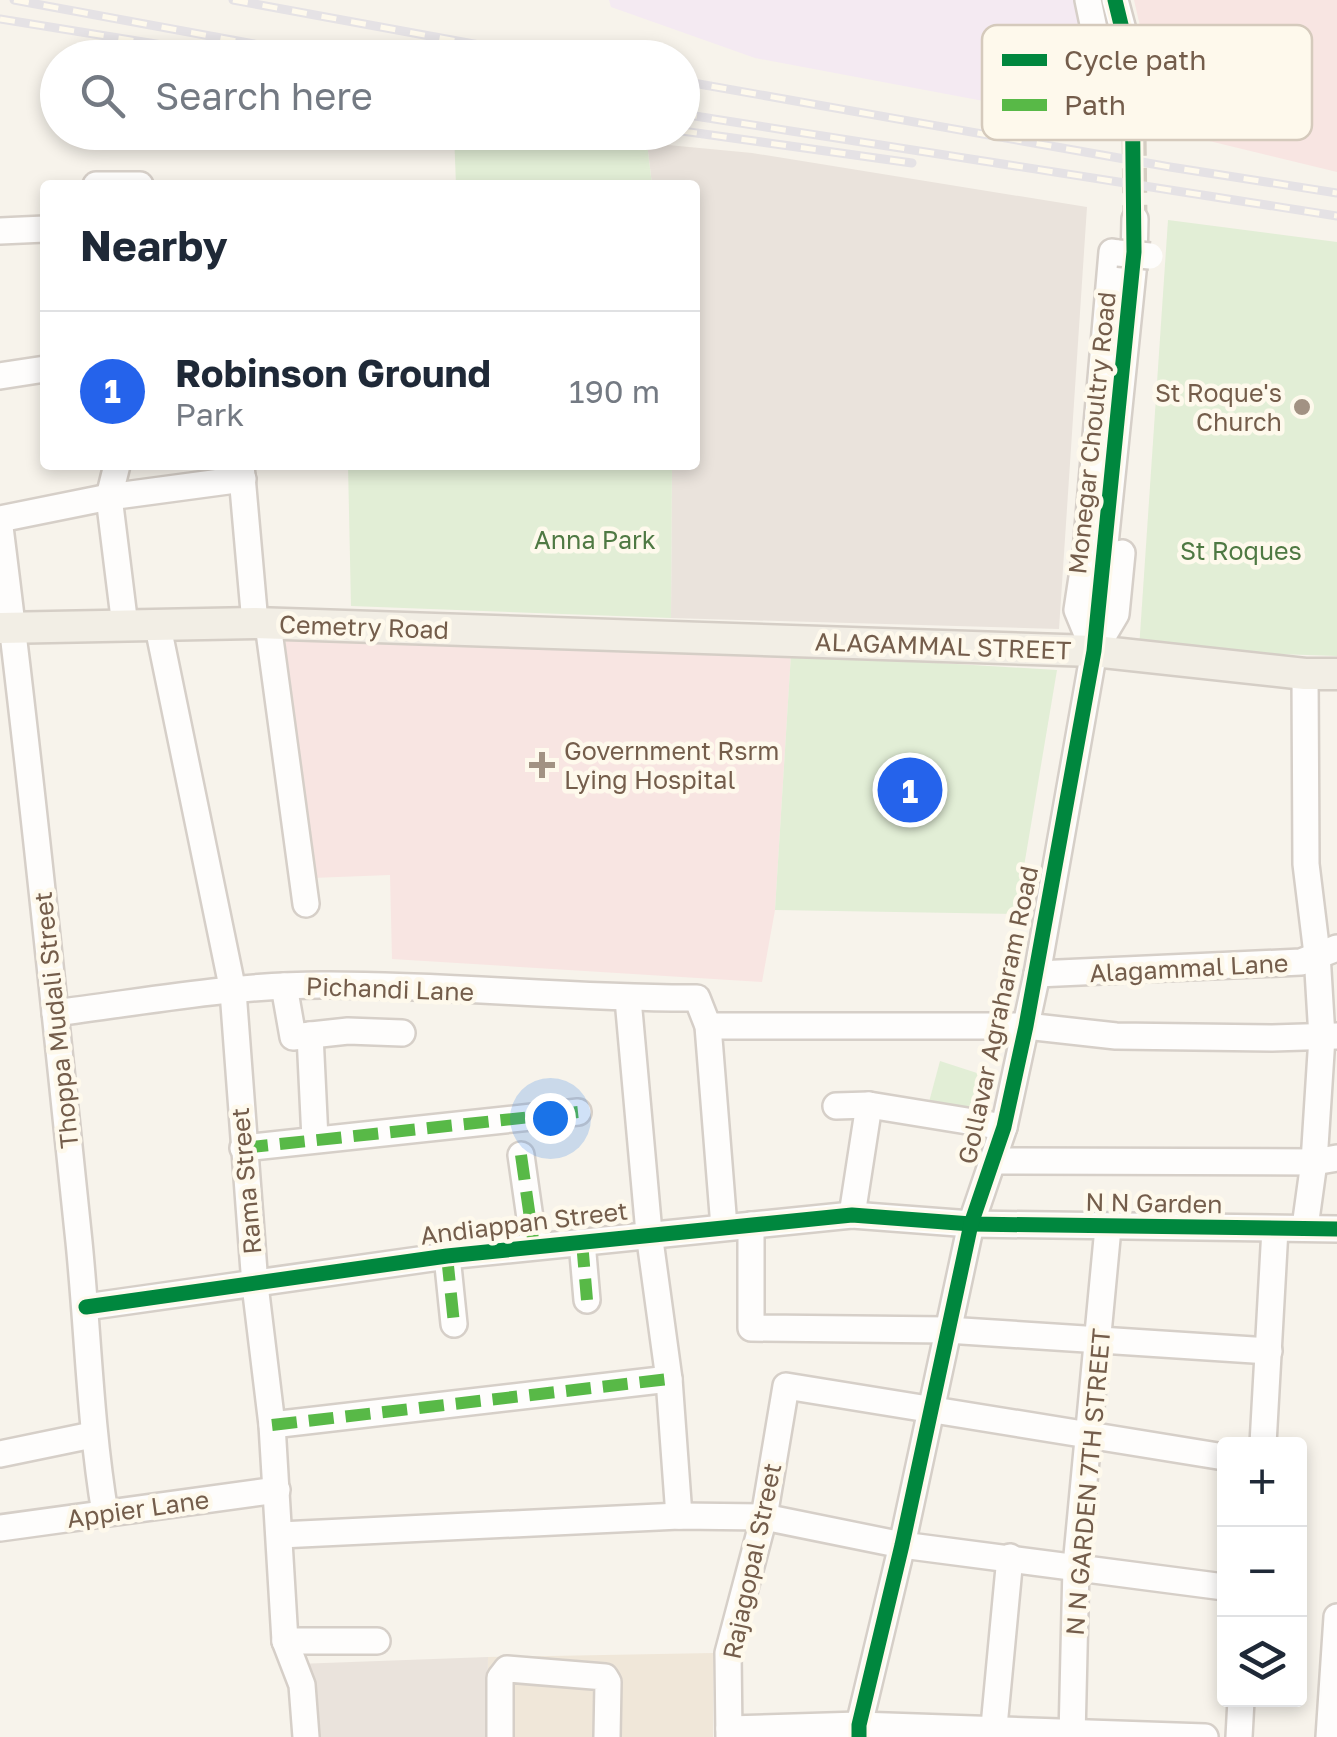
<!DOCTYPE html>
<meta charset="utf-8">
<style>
body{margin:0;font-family:"Golos Text",sans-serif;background:#f6f6f7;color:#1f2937}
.controls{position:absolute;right:30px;bottom:30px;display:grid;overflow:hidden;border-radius:10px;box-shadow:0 5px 15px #0003}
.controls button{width:90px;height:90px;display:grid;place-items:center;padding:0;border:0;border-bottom:2px solid #e0e1e3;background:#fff;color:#1f2937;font:50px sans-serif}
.you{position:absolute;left:550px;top:1118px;width:35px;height:35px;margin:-25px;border:8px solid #fff;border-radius:50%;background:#1a73e8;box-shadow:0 0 0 15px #1a73e833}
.badge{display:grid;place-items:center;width:65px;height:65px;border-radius:50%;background:#2563eb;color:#fff;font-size:32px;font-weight:700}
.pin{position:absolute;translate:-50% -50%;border:5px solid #fff;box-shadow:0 2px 10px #0006}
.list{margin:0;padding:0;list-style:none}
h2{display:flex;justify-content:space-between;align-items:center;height:130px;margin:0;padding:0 40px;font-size:42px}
h2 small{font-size:32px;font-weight:400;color:#747a83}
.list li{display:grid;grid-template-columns:65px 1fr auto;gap:30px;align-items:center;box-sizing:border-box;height:160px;padding:0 40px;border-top:2px solid #e0e1e3}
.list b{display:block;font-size:38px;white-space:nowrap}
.list p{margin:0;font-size:32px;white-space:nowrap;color:#747a83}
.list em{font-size:32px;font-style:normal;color:#747a83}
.icon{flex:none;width:55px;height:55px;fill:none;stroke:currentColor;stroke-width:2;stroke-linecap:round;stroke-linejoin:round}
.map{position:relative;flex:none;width:1337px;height:1737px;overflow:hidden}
.search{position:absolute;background:#fff;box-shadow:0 5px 15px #0003;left:40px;top:40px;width:660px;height:110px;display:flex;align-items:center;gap:25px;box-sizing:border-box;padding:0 35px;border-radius:55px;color:#747a83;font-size:38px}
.panel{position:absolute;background:#fff;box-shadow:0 5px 15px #0003;left:40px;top:180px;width:660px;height:290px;border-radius:10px}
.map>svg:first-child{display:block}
.residential{fill:#f0e7d9}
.industrial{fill:#eae3dc}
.education{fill:#f4eaf2}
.medical{fill:#f8e5e2}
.green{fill:#e2eed6}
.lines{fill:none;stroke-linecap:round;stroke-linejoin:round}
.minor-tunnel{stroke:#d6cec3;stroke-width:25;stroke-dasharray:25 12;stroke-linecap:butt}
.minor-casing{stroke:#d6cfc8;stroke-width:30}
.major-casing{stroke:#d5cec6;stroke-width:35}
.minor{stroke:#fefdfc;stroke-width:25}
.major{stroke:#f2eee5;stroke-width:30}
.rail-casing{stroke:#e5e2e5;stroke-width:9}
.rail{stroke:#fef9ec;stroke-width:5;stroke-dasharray:15;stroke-linecap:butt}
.minor-bridge-casing{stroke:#d6cfc8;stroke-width:30;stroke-linecap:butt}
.minor-bridge{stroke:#fefdfc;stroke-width:25}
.quiet{stroke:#58b947;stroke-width:12;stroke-dasharray:25 12;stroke-linecap:butt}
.cycleway-casing{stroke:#fef9ec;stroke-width:21}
.cycleway{stroke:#00873e;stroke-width:15}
.poi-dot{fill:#a29283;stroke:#fef9ec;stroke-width:4}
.labels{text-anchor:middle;stroke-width:9;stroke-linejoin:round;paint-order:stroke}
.poi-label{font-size:25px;fill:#745d4b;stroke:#fef9ec;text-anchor:end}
.street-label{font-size:25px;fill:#745d4b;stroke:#fef9ec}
.park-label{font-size:25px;fill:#4f7943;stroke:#fef9ec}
.key{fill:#fef9ec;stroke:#d5cabc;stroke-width:2.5}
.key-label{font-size:28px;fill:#745d4b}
</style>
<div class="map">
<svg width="1337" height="1737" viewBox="0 0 1337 1737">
<rect width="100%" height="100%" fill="#f7f3eb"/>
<!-- residential -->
<path class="residential" d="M 713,1653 L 713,1737 L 487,1737 L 488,1657 Z"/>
<!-- industrial -->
<g class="industrial">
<path d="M 647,143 L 752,153 L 1087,207 L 1059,629 L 671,618 L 672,465 L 695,465 L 695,185 L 652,185 Z"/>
<path d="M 488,1657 L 487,1737 L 304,1737 L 297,1664 Z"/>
</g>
<!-- education -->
<path class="education" d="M 609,0 L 1083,0 L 1101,123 L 755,58 L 611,7 Z"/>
<!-- medical -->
<g class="medical">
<path d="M 1134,0 L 1337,0 L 1337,172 L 1164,130 Z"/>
<path d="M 285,639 L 791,654 L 775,910 L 762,982 L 392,959 L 390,875 L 312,878 Z"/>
</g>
<!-- green -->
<g class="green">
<path d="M 454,133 L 536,133 L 647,143 L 652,185 L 456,185 Z"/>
<path d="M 1168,220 L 1337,242 L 1337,656 L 1139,649 Z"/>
<path d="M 348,465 L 672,465 L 671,618 L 351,606 Z"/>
<path d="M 791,654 L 1057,670 L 1016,914 L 775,910 Z"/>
<path d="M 940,1061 L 980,1074 L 968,1112 L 929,1102 Z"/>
</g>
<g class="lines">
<!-- minor-tunnel -->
<path class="minor-tunnel" d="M 1134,131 L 1135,219"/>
<!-- minor casing -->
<g class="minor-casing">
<g id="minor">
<path d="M 1088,0 L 1105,82 L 1117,83"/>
<path d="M 1115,0 L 1131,60 L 1134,131"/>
<path d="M 96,185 L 140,185"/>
<path d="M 0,231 L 45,229"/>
<path d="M 1118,253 L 1112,252 L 1086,551 L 1077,610 L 1094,651 L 1116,614 L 1122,553"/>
<path d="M 0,376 L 45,369"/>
<path d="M 117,465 L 109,497 L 125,626"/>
<path d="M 241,465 L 255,623"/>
<path d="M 0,519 L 109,497 L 243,479"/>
<path d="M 0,527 C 30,765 54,1003 79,1242 C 88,1332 90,1423 105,1513"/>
<path d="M 268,624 L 306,904"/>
<path d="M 158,627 L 233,991 L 255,1285 L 272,1425 L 285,1641 L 302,1685 L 306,1737"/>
<path d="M 1305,674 L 1306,864 L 1317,954 L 1322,1037 L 1314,1162 L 1305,1227"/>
<path d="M 1037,974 L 1301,962 L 1337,948"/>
<path d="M 284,986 L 293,1037 L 348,1031 L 402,1033"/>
<path d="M 628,999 L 649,1233 L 669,1379 L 679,1516"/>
<path d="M 55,1013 C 143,1002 232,985 321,985 C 447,984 572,999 697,998 L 708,1026 L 724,1227"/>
<path d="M 708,1026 L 1026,1026 L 1116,1036 L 1272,1038 L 1337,1036"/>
<path d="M 310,1035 L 315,1139"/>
<path d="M 836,1106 L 869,1105 L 1004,1127"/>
<path d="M 243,1148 L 578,1112"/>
<path d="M 521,1155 L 534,1246"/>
<path d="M 994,1161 L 1314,1162 L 1337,1158"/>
<path d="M 852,1215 L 869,1105"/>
<path d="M 751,1225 L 751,1328 L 947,1330 L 1269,1351"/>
<path d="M 582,1242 L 587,1300"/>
<path d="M 447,1256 L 454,1324"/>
<path d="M 86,1307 L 447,1256 L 852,1215 L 971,1224 L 1337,1229"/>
<path d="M 272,1425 L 669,1379"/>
<path d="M 1263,1444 L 1275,1229"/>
<path d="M 0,1454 L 92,1435"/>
<path d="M 0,1528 L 277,1490"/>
<path d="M 280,1535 L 679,1516 L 764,1517 L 902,1545 L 1224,1587"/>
<path d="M 285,1641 L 377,1641"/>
<path d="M 729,1729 L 859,1725 L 1205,1737"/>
<path d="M 500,1737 L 500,1678 L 507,1669 L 605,1677 L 608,1682 L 607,1737"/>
<path d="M 729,1737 L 728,1653 L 764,1517 L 786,1386 L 1224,1457"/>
<path d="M 859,1737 L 859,1725 L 902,1545 L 971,1224 L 1004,1127 L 1037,974 L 1094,651 L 1134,262 L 1135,219"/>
<path d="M 993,1737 L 1010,1557"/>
<path d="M 1072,1737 L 1076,1566 L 1108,1228"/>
<path d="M 1239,1737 L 1241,1700"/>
<path d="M 1329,1737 L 1337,1617"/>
</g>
</g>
<!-- major casing -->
<g class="major-casing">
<path id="major" d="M 0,628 L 255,623 L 1094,651 L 1305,674 L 1337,674"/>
</g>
<!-- minor -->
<use href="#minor" class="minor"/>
<!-- major -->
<use href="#major" class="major"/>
<!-- rail casing -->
<g class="rail-casing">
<g id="rail">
<path d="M 14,0 L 330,58"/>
<path d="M 233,0 L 550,58"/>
<path d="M 0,19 L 243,58"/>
<path d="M 312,45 L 427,58"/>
<path d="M 682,81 L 1170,167 L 1337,193"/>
<path d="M 682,114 L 1337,216"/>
<path d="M 682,131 L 912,163"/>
</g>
</g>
<!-- rail -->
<use href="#rail" class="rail"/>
<!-- minor-bridge casing -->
<g class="minor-bridge-casing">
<g id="minor-bridge">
<path d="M 1117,83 L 1146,86"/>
<path d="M 1118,253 L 1150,256"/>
</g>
</g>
<!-- minor-bridge -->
<use href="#minor-bridge" class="minor-bridge"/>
<!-- quiet -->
<g class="quiet">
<path d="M 243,1148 L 578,1112"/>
<path d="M 521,1155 L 534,1246"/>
<path d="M 582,1242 L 587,1300"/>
<path d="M 447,1256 L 454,1324"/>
<path d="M 272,1425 L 669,1379"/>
</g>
<!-- cycleway casing -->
<g class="cycleway-casing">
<g id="cycleway">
<path d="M 86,1307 L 447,1256 L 852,1215 L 971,1224 L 1337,1229"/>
<path d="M 859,1737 L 859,1725 L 902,1545 L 971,1224 L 1004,1127 L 1026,1026 L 1094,651 L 1134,252 L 1132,70 L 1115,0"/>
</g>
</g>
<!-- cycleway -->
<use href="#cycleway" class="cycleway"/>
</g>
<!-- markers -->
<g class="poi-dot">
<circle cx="1302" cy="407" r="10"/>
<path d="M537 750h10v10h10v10h-10v10h-10v-10h-10v-10h10z"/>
</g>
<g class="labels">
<!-- poi labels -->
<g class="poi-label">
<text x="1282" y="402">St Roque's<tspan x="1282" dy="29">Church</tspan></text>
<text x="564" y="760" text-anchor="start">Government Rsrm<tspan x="564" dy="29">Lying Hospital</tspan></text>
</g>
<!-- street labels -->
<g class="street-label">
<text transform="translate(1092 433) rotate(-84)" y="9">Monegar Choultry Road</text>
<text transform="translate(364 627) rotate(2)" y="9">Cemetry Road</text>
<text transform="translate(943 646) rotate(2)" y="9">ALAGAMMAL STREET</text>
<text transform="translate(1189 968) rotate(-3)" y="9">Alagammal Lane</text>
<text transform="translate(390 989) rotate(2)" y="9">Pichandi Lane</text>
<text transform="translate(998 1015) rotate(-78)" y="9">Gollavar Agraharam Road</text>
<text transform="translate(56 1020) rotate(-96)" y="9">Thoppa Mudali Street</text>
<text transform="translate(246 1181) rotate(-95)" y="9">Rama Street</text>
<text transform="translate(1154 1203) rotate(1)" y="9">N N Garden</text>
<text transform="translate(524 1223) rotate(-7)" y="9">Andiappan Street</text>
<text transform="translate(1088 1482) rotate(-85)" y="9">N N GARDEN 7TH STREET</text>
<text transform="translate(138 1509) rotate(-8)" y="9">Appier Lane</text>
<text transform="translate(752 1561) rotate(-78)" y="9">Rajagopal Street</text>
</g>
<!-- park labels -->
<g class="park-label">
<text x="595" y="549">Anna Park</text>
<text x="1241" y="560">St Roques</text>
</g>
</g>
<!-- legend -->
<rect x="982" y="25" width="330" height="115" rx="15" class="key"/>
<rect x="1002" y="54" width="45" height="12" fill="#00873e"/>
<rect x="1002" y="99" width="45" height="12" fill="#58b947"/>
<g class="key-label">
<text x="1064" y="70">Cycle path</text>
<text x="1064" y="115">Path</text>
</g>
</svg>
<div class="controls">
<button>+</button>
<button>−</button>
<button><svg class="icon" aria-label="layers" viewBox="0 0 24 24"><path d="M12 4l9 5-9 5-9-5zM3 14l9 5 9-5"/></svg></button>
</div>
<div class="you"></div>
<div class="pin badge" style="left:910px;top:790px">1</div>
<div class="search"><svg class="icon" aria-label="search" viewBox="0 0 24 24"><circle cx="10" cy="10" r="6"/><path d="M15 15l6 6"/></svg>Search here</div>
<section class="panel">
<h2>Nearby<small></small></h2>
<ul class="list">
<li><span class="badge">1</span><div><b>Robinson Ground</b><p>Park</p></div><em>190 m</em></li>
</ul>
</section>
</div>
